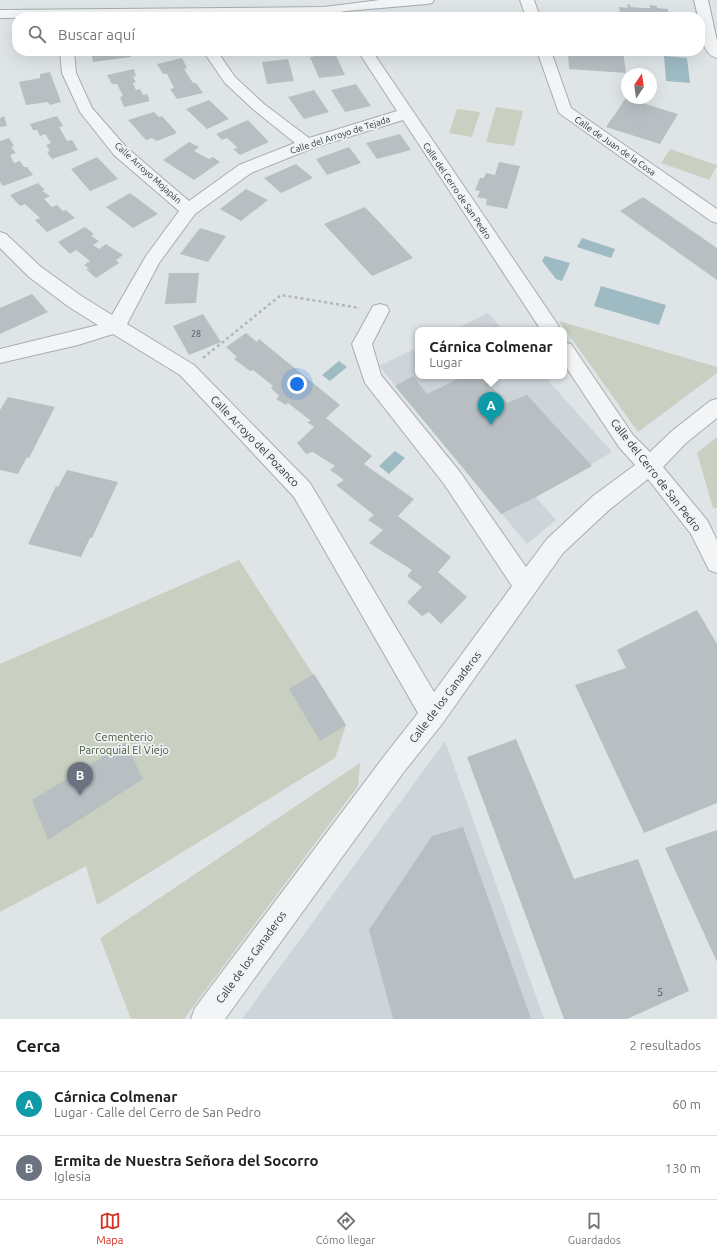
<!DOCTYPE html>
<html lang="es">
<meta charset="utf-8">
<style>
body{margin:0;font-family:Ubuntu,sans-serif;background:#f2f2f2;color:#202124}
.compass{position:absolute;left:621px;top:68px;width:36px;height:36px;border-radius:50%;background:#fff;box-shadow:0 4px 16px #0002;rotate:13deg}
.you{position:absolute;left:297px;top:384px;width:14px;height:14px;margin:-10px;border:3px solid #fff;border-radius:50%;background:#1a73e8;box-shadow:0 0 0 6px #1a73e833}
.badge{display:grid;place-items:center;width:26px;height:26px;border-radius:50%;background:#d93025;color:#fff;font-size:13px;font-weight:700}
.pin{position:absolute;translate:-50% -33px;filter:drop-shadow(0 1px 2px #0008)}
.pin::after{content:'';position:absolute;top:21px;width:14px;height:12px;background:inherit;clip-path:polygon(0 0,100% 0,50% 100%)}
.popup{position:absolute;left:415px;top:327px;width:152px;height:52px;box-sizing:border-box;display:grid;place-content:center;border-radius:8px;background:#fff;filter:drop-shadow(0 1px 3px #0005);font-size:13px;white-space:nowrap;color:#757577}
.popup b{font-size:15px;color:#202124}
.popup::after{content:'';position:absolute;left:50%;top:100%;margin-left:-8px;border:8px solid transparent;border-top-color:#fff}
.list{margin:0;padding:0;list-style:none}
h2{display:flex;justify-content:space-between;align-items:center;height:52px;margin:0;padding:0 16px;font-size:17px}
h2 small{font-size:13px;font-weight:400;color:#757577}
.list li{display:grid;grid-template-columns:26px 1fr auto;gap:12px;align-items:center;box-sizing:border-box;height:64px;padding:0 16px;border-top:1px solid #e0e0e0}
.list b{display:block;font-size:15px;white-space:nowrap}
.list p{margin:0;font-size:13px;white-space:nowrap;color:#757577}
.list em{font-size:13px;font-style:normal;color:#757577}
.icon{flex:none;width:22px;height:22px;fill:none;stroke:currentColor;stroke-width:2;stroke-linecap:round;stroke-linejoin:round}
.map{position:relative;flex:none;width:717px;height:1019px;overflow:hidden}
.search{position:absolute;background:#fff;box-shadow:0 4px 16px #0002;left:12px;right:12px;top:12px;height:44px;display:flex;align-items:center;gap:10px;box-sizing:border-box;padding:0 14px;border-radius:16px;color:#757577;font-size:15px}
.sheet{height:180px;background:#fff}
nav{display:flex;justify-content:space-around;align-items:center;box-sizing:border-box;height:56px;border-top:1px solid #e0e0e0;background:#fff;font-size:11px;color:#757577}
nav a{display:grid;justify-items:center;gap:2px}
nav .on{color:#d93025}
.map>svg:first-child{display:block}
.built{fill:#ced4d9}
.green{fill:#c9d0c1}
.water{fill:#9ebbc4}
.building{fill:#b7bfc3}
.lines{fill:none;stroke-linecap:round;stroke-linejoin:round}
.minor-casing{stroke:#a5adb1;stroke-width:2}
.path{stroke:#b2b7bb;stroke-width:2.5;stroke-dasharray:3 3;stroke-linecap:butt}
.minor{fill:#f2f4f6;fill-rule:evenodd}
.labels{text-anchor:middle;stroke-width:3.5;stroke-linejoin:round;paint-order:stroke}
.far-street-label{font-size:9px;fill:#2a363d;stroke:#eff3f5}
.number-label{font-size:9px;fill:#4d585e}
.street-label{font-size:11px;fill:#2a363d;stroke:#eff3f5}
.park-label{font-size:11px;fill:#475738;stroke:#eff3f5}
.near-number-label{font-size:11px;fill:#4d585e}
</style>
<div class="map">
<svg width="717" height="1019" viewBox="0 0 717 1019">
<rect width="100%" height="100%" fill="#dfe5e7"/>
<!-- built -->
<g class="built">
<path d="M 488,313 L 503,330 L 453,330 Z"/>
<path d="M 418,347 L 418,376 L 544,376 L 612,452 L 536,497 L 556,520 L 527,544 L 379,366 Z"/>
<path d="M 445,741 L 544,1019 L 242,1019 Z"/>
</g>
<!-- green -->
<g class="green">
<path d="M 496,107 L 523,111 L 514,146 L 486,142 Z"/>
<path d="M 457,109 L 480,112 L 472,137 L 449,133 Z"/>
<path d="M 670,149 L 717,165 L 717,166 L 709,180 L 661,163 Z"/>
<path d="M 559,321 L 717,367 L 717,373 L 638,432 Z"/>
<path d="M 717,437 L 717,508 L 713,508 L 697,453 Z"/>
<path d="M 239,560 L 346,725 L 335,758 L 97,905 L 86,866 L 0,912 L 0,664 Z"/>
<path d="M 360,763 L 358,786 L 184,1019 L 131,1019 L 100,938 Z"/>
</g>
<!-- water -->
<g class="water">
<path d="M 664,56 L 687,58 L 690,83 L 666,81 Z"/>
<path d="M 582,238 L 615,249 L 611,258 L 577,247 Z"/>
<path d="M 545,256 L 570,263 L 562,281 L 556,279 L 542,261 Z"/>
<path d="M 601,286 L 666,305 L 659,325 L 594,306 Z"/>
<path d="M 339,361 L 347,367 L 330,381 L 322,375 Z"/>
<path d="M 395,451 L 405,458 L 389,474 L 379,466 Z"/>
</g>
<!-- building -->
<g class="building">
<path d="M 627,4 L 630,5 L 630,7 L 644,8 L 650,8 L 650,5 L 657,6 L 657,8 L 668,9 L 668,13 L 674,15 L 669,14 L 669,17 L 616,16 L 616,12 L 620,12 L 619,7 L 628,8 Z"/>
<path d="M 91,51 L 130,51 L 131,57 L 93,62 Z"/>
<path d="M 150,51 L 172,51 L 172,52 L 152,56 Z"/>
<path d="M 568,51 L 623,51 L 626,73 L 569,69 Z"/>
<path d="M 335,53 L 345,75 L 319,78 L 310,57 Z"/>
<path d="M 182,58 L 187,68 L 184,69 L 193,83 L 196,83 L 203,93 L 177,99 L 170,89 L 174,88 L 167,74 L 163,74 L 157,64 Z"/>
<path d="M 288,59 L 294,81 L 267,84 L 262,62 Z"/>
<path d="M 134,69 L 136,76 L 133,77 L 136,82 L 133,83 L 136,90 L 140,89 L 143,95 L 147,94 L 150,101 L 124,107 L 120,97 L 123,96 L 117,84 L 112,84 L 107,75 Z"/>
<path d="M 50,72 L 61,102 L 50,105 L 48,102 L 26,105 L 19,82 L 40,78 L 40,74 Z"/>
<path d="M 356,84 L 371,106 L 345,112 L 331,90 Z"/>
<path d="M 314,90 L 329,112 L 304,119 L 288,97 Z"/>
<path d="M 626,98 L 678,114 L 660,144 L 606,127 Z"/>
<path d="M 209,100 L 229,119 L 207,129 L 186,109 Z"/>
<path d="M 154,112 L 159,117 L 162,116 L 177,133 L 157,141 L 152,138 L 146,140 L 128,120 Z"/>
<path d="M 4,116 L 7,126 L 0,127 L 0,118 Z"/>
<path d="M 57,116 L 63,126 L 59,127 L 67,141 L 72,140 L 78,150 L 52,159 L 47,152 L 50,151 L 46,145 L 51,143 L 45,134 L 40,136 L 37,130 L 33,130 L 30,124 Z"/>
<path d="M 248,120 L 269,142 L 240,155 L 233,149 L 238,148 L 227,138 L 222,140 L 216,134 Z"/>
<path d="M 400,134 L 411,150 L 377,159 L 366,143 Z"/>
<path d="M 9,138 L 14,146 L 11,147 L 16,153 L 10,155 L 14,163 L 20,161 L 24,167 L 27,167 L 33,175 L 3,186 L 0,182 L 0,141 Z"/>
<path d="M 189,142 L 199,147 L 194,151 L 209,159 L 213,157 L 220,162 L 194,180 L 163,160 Z"/>
<path d="M 349,147 L 361,163 L 327,175 L 316,159 Z"/>
<path d="M 97,157 L 118,179 L 90,191 L 71,169 Z"/>
<path d="M 499,162 L 520,166 L 507,209 L 486,205 L 487,199 L 477,197 L 480,191 L 475,190 L 480,178 L 484,178 L 486,173 L 495,175 Z"/>
<path d="M 296,164 L 313,178 L 281,193 L 264,178 Z"/>
<path d="M 38,183 L 45,190 L 42,191 L 50,196 L 44,199 L 52,207 L 57,205 L 63,211 L 66,210 L 75,218 L 47,232 L 35,220 L 40,218 L 25,204 L 20,206 L 10,195 Z"/>
<path d="M 246,189 L 268,200 L 241,221 L 220,209 Z"/>
<path d="M 130,193 L 158,214 L 133,228 L 106,207 Z"/>
<path d="M 643,197 L 717,248 L 717,280 L 620,211 Z"/>
<path d="M 365,207 L 413,258 L 372,276 L 324,224 Z"/>
<path d="M 85,227 L 94,234 L 91,236 L 99,241 L 93,245 L 99,249 L 106,244 L 123,255 L 116,260 L 119,263 L 96,278 L 86,269 L 89,268 L 84,265 L 90,261 L 76,250 L 70,254 L 58,242 Z"/>
<path d="M 200,228 L 226,236 L 208,262 L 180,254 Z"/>
<path d="M 169,273 L 199,273 L 196,303 L 165,304 Z"/>
<path d="M 32,294 L 48,312 L 0,334 L 0,308 Z"/>
<path d="M 203,314 L 221,342 L 189,355 L 173,326 Z"/>
<path d="M 246,333 L 257,342 L 259,339 L 340,405 L 326,418 L 372,456 L 364,464 L 414,499 L 398,516 L 451,557 L 438,572 L 467,597 L 441,624 L 429,612 L 422,616 L 407,602 L 422,587 L 407,576 L 412,570 L 369,543 L 383,530 L 368,520 L 374,515 L 336,485 L 344,480 L 330,470 L 335,466 L 313,452 L 306,454 L 297,443 L 314,427 L 307,422 L 311,421 L 288,403 L 286,405 L 276,399 L 279,396 L 271,388 L 273,386 L 253,370 L 250,371 L 234,359 L 237,357 L 226,347 Z"/>
<path d="M 413,376 L 427,394 L 464,376 L 481,376 L 507,403 L 527,395 L 592,466 L 536,497 L 501,514 L 395,386 Z"/>
<path d="M 8,397 L 55,407 L 29,458 L 27,457 L 18,474 L 0,470 L 0,410 Z"/>
<path d="M 67,470 L 118,482 L 92,538 L 90,538 L 81,557 L 28,544 L 56,486 L 58,487 Z"/>
<path d="M 697,610 L 717,644 L 717,803 L 644,833 L 575,685 L 626,668 L 617,650 Z"/>
<path d="M 314,674 L 346,725 L 320,741 L 289,689 Z"/>
<path d="M 516,739 L 574,879 L 638,859 L 689,991 L 627,1019 L 564,1019 L 467,757 Z"/>
<path d="M 125,743 L 143,779 L 48,840 L 32,800 Z"/>
<path d="M 463,827 L 531,1019 L 393,1019 L 369,930 L 432,836 Z"/>
<path d="M 717,830 L 717,962 L 665,848 Z"/>
</g>
<g class="lines">
<!-- minor casing -->
<g class="minor-casing">
<g id="minor">
<path d="M 380,0 L 434,0 L 432,3 L 427,4 L 346,11 L 324,15 L 0,18 L 0,10 L 324,7 Z"/>
<path d="M 520,0 L 534,0 L 540,17 L 526,17 Z"/>
<path d="M 694,0 L 708,0 L 717,41 L 717,58 C 701,54 700,31 700,17 L 698,17 Z"/>
<path d="M 60,51 L 74,51 L 76,73 L 92,108 L 126,147 L 189,201 L 239,165 L 295,143 L 254,110 L 225,83 L 203,51 L 217,51 L 235,77 L 264,104 L 309,138 L 397,111 L 358,51 L 372,51 L 558,325 L 560,330 L 541,330 L 403,120 L 313,148 L 251,173 L 195,214 L 159,263 L 127,324 L 194,365 L 310,483 L 434,692 L 512,586 L 444,484 L 365,383 L 352,344 L 373,306 L 380,304 L 387,306 L 389,311 L 372,344 L 381,375 L 460,472 L 526,567 L 547,539 L 593,496 L 635,465 L 619,447 L 564,364 L 564,342 L 571,344 L 633,435 L 650,452 L 672,431 L 710,401 L 717,399 L 717,418 L 686,443 L 663,467 L 707,520 L 717,540 L 717,573 L 709,570 L 691,534 L 648,479 L 609,510 L 563,553 L 442,724 L 403,773 L 225,1019 L 191,1019 L 195,1008 L 385,755 L 418,713 L 294,497 L 180,375 L 113,334 L 78,345 L 0,363 L 0,349 L 98,325 L 69,307 L 29,277 L 0,248 L 0,232 L 6,234 L 41,267 L 83,297 L 112,315 L 146,256 L 179,211 L 114,155 L 80,112 L 62,73 Z"/>
<path d="M 537,51 L 551,51 L 571,108 L 717,209 L 717,223 L 711,221 L 559,113 Z"/>
</g>
</g>
<!-- path -->
<path class="path" d="M 203,358 L 281,295 L 360,308"/>
<!-- minor -->
<use href="#minor" class="minor"/>
</g>
<g class="labels">
<!-- far-street labels -->
<g class="far-street-label">
<text transform="translate(340 135) rotate(-18)" y="3">Calle del Arroyo de Tejada</text>
<text transform="translate(615 146) rotate(35)" y="3">Calle de Juan de la Cosa</text>
<text transform="translate(148 173) rotate(42)" y="3">Calle Arroyo Mojapán</text>
<text transform="translate(457 191) rotate(56)" y="3">Calle del Cerro de San Pedro</text>
</g>
<!-- number labels -->
<g class="number-label">
<text x="196" y="337">28</text>
</g>
<!-- street labels -->
<g class="street-label">
<text transform="translate(255 441) rotate(46)" y="4">Calle Arroyo del Pozanco</text>
<text transform="translate(656 475) rotate(52)" y="4">Calle del Cerro de San Pedro</text>
<text transform="translate(445 697) rotate(-53)" y="4">Calle de los Ganaderos</text>
<text transform="translate(251 957) rotate(-54)" y="4">Calle de los Ganaderos</text>
</g>
<!-- park labels -->
<g class="park-label">
<text x="124" y="741">Cementerio<tspan x="124" dy="13">Parroquial El Viejo</tspan></text>
</g>
<!-- near-number labels -->
<g class="near-number-label">
<text x="660" y="996">5</text>
</g>
</g>
</svg>
<svg class="compass" viewBox="-18 -18 36 36"><path d="M0-13l5 13h-10z" fill="#e53935"/><path d="M0 13l5-13h-10z" fill="#757577"/></svg>
<div class="you"></div>
<div class="pin badge" style="left:491px;top:425px;background:#0f9aa8">A</div>
<div class="popup"><b>Cárnica Colmenar</b>Lugar</div>
<div class="pin badge" style="left:80px;top:795px;background:#6b7280">B</div>
<div class="search"><svg class="icon" aria-label="search" viewBox="0 0 24 24"><circle cx="10" cy="10" r="6"/><path d="M15 15l6 6"/></svg>Buscar aquí</div>
</div>
<section class="sheet">
<h2>Cerca<small>2 resultados</small></h2>
<ul class="list">
<li><span class="badge" style="background:#0f9aa8">A</span><div><b>Cárnica Colmenar</b><p>Lugar · Calle del Cerro de San Pedro</p></div><em>60 m</em></li>
<li><span class="badge" style="background:#6b7280">B</span><div><b>Ermita de Nuestra Señora del Socorro</b><p>Iglesia</p></div><em>130 m</em></li>
</ul>
</section>
<nav>
<a class="on"><svg class="icon" aria-label="map" viewBox="0 0 24 24"><path d="M3 6l6-2 6 2 6-2v14l-6 2-6-2-6 2zM9 4v14M15 6v14"/></svg>Mapa</a>
<a><svg class="icon" aria-label="directions" viewBox="0 0 24 24"><path d="M12 3l9 9-9 9-9-9zM9 14v-3h6M13 9l2 2-2 2"/></svg>Cómo llegar</a>
<a><svg class="icon" aria-label="saved" viewBox="0 0 24 24"><path d="M7 4h10v16l-5-4-5 4z"/></svg>Guardados</a>
</nav>
